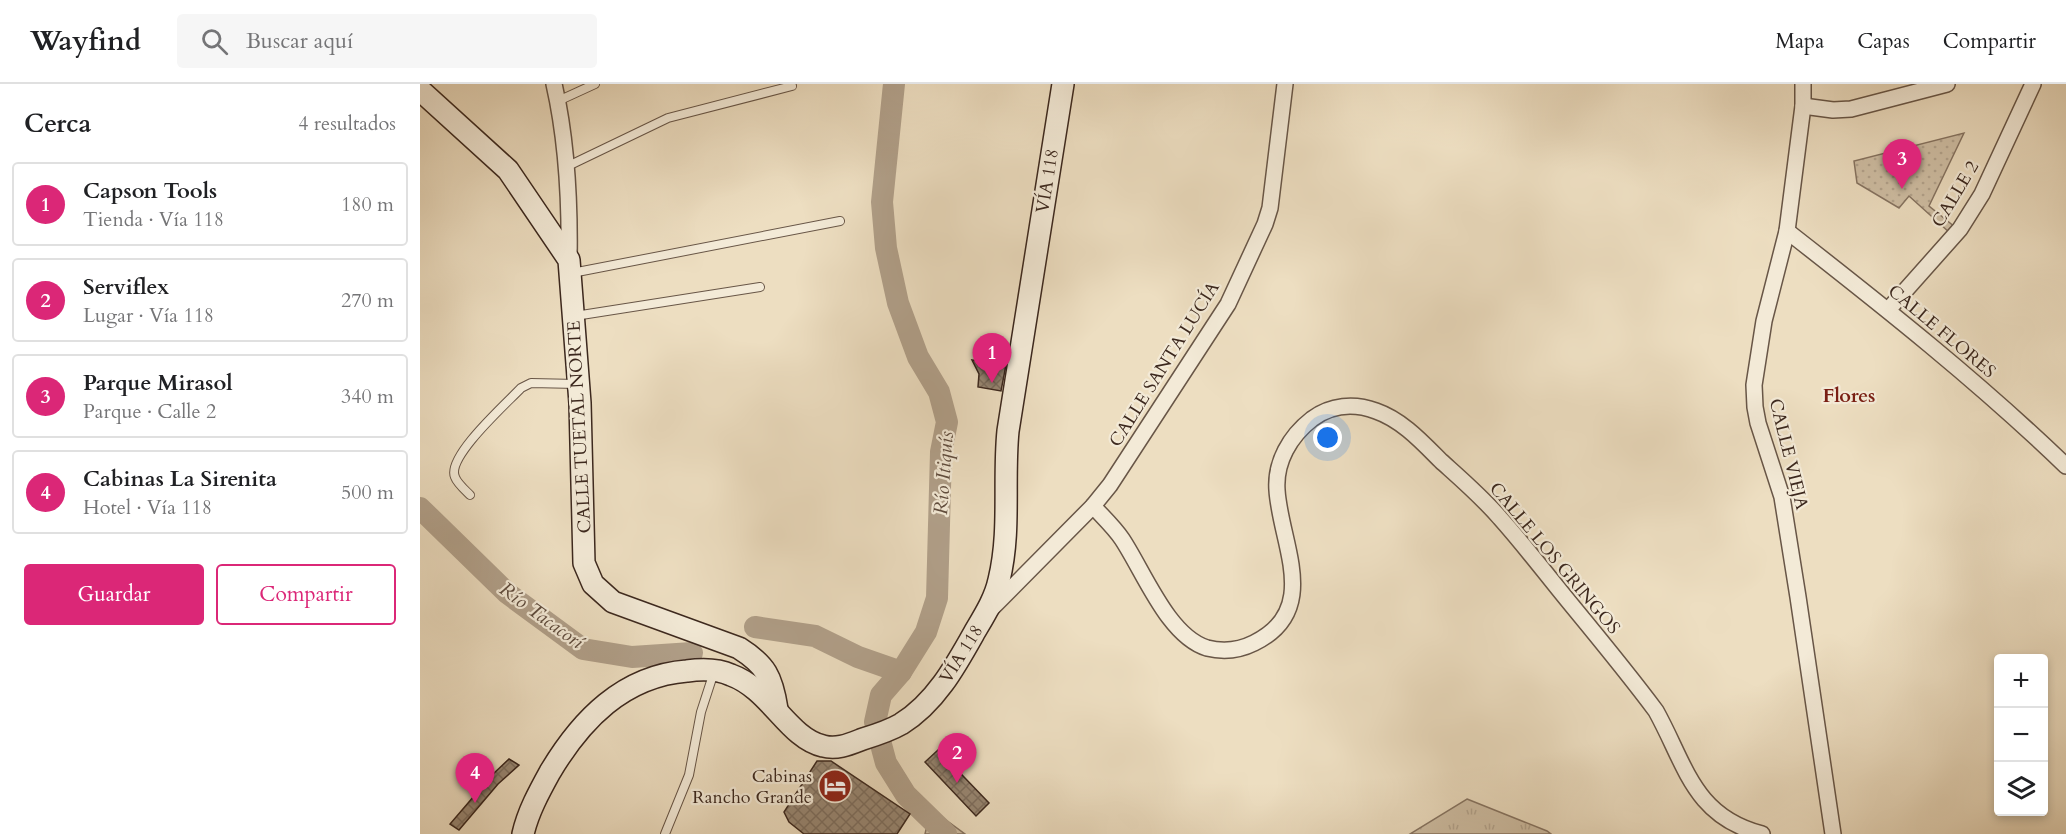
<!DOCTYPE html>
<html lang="es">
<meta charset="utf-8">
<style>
body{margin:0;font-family:Cardo,serif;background:#f6f6f6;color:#202124}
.controls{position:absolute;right:18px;bottom:18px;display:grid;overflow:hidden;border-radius:6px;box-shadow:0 3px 9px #0003}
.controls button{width:54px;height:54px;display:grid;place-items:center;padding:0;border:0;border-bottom:2px solid #e0e0e0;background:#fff;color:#202124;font:30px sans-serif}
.you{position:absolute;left:908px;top:354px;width:21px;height:21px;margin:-15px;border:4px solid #fff;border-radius:50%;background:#1a73e8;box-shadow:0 0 0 9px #1a73e833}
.badge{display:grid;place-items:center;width:39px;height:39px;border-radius:50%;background:#db2777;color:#fff;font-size:20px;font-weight:700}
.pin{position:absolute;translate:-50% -50px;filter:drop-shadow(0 2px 3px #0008)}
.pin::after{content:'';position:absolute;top:32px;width:21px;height:18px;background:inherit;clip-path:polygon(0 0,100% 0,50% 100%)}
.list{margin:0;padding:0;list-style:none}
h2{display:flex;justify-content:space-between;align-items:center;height:78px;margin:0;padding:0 24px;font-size:26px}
h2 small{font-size:20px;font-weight:400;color:#757577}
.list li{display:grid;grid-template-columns:39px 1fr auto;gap:18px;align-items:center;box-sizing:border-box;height:84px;margin:0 12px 12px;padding:0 12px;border:2px solid #e0e0e0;border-radius:6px}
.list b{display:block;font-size:22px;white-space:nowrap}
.list p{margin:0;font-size:20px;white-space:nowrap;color:#757577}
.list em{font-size:20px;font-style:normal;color:#757577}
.actions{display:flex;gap:12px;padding:18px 24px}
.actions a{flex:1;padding:14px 0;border:2px solid #db2777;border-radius:6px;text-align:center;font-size:21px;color:#db2777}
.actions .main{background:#db2777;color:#fff}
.icon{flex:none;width:33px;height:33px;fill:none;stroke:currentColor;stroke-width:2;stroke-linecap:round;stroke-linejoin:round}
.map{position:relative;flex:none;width:1646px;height:750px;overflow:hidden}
header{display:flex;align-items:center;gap:36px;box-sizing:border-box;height:84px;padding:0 30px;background:#fff;border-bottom:2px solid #e0e0e0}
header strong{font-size:28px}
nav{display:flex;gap:33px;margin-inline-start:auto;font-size:21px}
.search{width:420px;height:54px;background:#f6f6f6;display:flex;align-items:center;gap:15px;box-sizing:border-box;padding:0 21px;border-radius:6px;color:#757577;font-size:22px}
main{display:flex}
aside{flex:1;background:#fff}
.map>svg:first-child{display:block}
.grass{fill:url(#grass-tufts);stroke:#867462;stroke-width:1.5}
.park{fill:url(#park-dots);stroke:#867462;stroke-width:1.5}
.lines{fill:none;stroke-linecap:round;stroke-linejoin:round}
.river{stroke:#b1a08a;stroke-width:22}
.building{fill:url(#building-cross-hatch);stroke:#3c281e;stroke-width:1.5}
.lane-casing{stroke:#685647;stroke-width:10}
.street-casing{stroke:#685647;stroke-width:18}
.secondary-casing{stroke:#3c281e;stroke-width:24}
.lane{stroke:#f3ead7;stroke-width:8}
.street{stroke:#f3ead7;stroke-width:15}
.secondary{stroke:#f3ead7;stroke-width:21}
.labels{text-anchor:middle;stroke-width:4.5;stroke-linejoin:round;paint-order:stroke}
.street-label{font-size:18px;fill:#3c281e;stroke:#f3ead7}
.poi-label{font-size:18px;fill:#3c281e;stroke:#f3ead7;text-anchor:end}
.neighbourhood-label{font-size:20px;font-weight:bold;fill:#7a1f14;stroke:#f3ead7}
.water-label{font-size:20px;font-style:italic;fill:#5f4c3e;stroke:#f3ead7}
</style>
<header>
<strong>Wayfind</strong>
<div class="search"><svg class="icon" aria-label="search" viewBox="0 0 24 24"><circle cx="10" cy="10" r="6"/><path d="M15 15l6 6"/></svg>Buscar aquí</div>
<nav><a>Mapa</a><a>Capas</a><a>Compartir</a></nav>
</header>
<main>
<aside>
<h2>Cerca<small>4 resultados</small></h2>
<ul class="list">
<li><span class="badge">1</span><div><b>Capson Tools</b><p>Tienda · Vía 118</p></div><em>180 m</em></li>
<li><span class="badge">2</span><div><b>Serviflex</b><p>Lugar · Vía 118</p></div><em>270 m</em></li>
<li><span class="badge">3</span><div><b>Parque Mirasol</b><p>Parque · Calle 2</p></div><em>340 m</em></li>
<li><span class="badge">4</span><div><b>Cabinas La Sirenita</b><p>Hotel · Vía 118</p></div><em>500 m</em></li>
</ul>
<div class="actions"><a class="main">Guardar</a><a>Compartir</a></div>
</aside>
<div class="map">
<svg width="1646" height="750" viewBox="0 0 1646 750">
<defs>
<pattern id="grass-tufts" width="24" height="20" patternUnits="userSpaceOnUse" patternTransform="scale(1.5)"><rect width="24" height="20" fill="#cfbfa5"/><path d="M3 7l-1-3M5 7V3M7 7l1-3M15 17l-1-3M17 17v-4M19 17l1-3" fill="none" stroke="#b3a48e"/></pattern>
<pattern id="park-dots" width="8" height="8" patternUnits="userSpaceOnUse" patternTransform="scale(1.5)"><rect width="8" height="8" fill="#cfbfa5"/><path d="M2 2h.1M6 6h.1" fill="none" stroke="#b3a48e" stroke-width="1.8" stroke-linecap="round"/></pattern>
<pattern id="building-cross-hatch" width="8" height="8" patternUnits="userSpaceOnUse" patternTransform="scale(1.5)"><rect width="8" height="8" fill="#988773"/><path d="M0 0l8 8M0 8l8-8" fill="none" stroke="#7d6e5e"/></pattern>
</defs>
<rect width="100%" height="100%" fill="#eddec1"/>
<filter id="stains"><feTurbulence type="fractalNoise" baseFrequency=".00333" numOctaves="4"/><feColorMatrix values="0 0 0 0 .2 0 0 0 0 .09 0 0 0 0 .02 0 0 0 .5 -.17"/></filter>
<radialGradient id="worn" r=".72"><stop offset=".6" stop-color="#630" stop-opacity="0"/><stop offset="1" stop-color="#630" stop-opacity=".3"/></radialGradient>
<!-- grass -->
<g class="grass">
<path d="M 1047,715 L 1127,747 L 1131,750 L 990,750 Z"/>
<path d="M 511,725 L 545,750 L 505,750 Z"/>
</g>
<!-- park -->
<path class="park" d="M 1544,49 L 1509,122 L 1535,143 L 1530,149 L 1489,112 L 1479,124 L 1437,99 L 1434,77 Z"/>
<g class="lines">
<!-- river -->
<g class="river">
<path d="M 474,0 L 462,118 L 466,164 L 478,219 L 498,273 L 519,308 L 527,338 L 521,368 L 517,514 L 506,548 L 481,588 L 461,611 L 455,638 L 466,679 L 486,711 L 526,750"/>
<path d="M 0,424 L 87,509 L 163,565 L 212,573 L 272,569"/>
<path d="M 335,543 L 395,552 L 438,573 L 481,588"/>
</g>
</g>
<!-- building -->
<g class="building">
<path d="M 552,276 L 586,281 L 581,307 L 558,303 L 559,290 Z"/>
<path d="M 518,666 L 569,719 L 556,732 L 505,678 Z"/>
<path d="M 89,675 L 99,681 L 78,700 L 39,746 L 30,740 L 72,691 Z"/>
<path d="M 397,677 L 411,677 L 490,730 L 477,750 L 384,750 L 369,738 L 364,728 Z"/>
</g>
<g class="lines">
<!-- lane casing -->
<g class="lane-casing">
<g id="lane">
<path d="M 138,17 L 175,0"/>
<path d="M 146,83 L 248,34 L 372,2"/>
<path d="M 152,189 L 420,137"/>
<path d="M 155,232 L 340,203"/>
<path d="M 50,411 C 45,406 37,399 35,393 C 26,373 87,319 101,304 L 111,299 L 157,300"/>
<path d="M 245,750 L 269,691 L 281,628 L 294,588"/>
</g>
</g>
<!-- street casing -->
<g class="street-casing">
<g id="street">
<path d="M 134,0 C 147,57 150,117 149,176"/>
<path d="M 1383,0 L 1383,22 L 1367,147 L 1344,237 L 1334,301 L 1335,323 L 1338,339 L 1362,413 L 1378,513 L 1413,750"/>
<path d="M 1383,22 L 1413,26 L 1431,25 L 1527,0"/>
<path d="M 1367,147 C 1463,222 1559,298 1646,382"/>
<path d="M 1468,226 L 1540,145 L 1562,110 L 1613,0"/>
<path d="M 673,422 C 683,433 694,443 702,455 C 724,488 748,552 787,564 C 803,568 820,566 834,559 C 902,526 860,459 857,406 C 855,378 870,352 892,335 C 911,321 934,319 956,327 C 982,336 1002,358 1021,377 C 1041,395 1062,413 1080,434 C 1106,463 1129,494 1154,524 C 1182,558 1210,592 1236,627 C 1266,681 1273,732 1342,750"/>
<path d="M 571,525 L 673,422 L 690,401 L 808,220 L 845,140 L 850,124 L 865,0"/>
</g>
</g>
<!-- secondary casing -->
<g class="secondary-casing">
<g id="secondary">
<path d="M 0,6 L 88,86 L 149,176 L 160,319 L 164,479 L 173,500 L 193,518 L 319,564 C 346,581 352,593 357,625"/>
<path d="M 103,750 C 108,728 119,708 130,688 C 161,636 203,592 267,587 C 281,585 298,585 311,591 C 350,605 368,654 403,662 C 417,666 430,660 443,655 C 456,651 469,647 481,640 C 515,619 535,583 554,549 C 564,532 575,515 579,496 C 591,447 583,397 588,347 L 643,0"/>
</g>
</g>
<!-- lane -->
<use href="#lane" class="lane"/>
<!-- street -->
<use href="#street" class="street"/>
<!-- secondary -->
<use href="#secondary" class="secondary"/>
</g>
<!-- icons -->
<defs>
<g id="hotel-disc" transform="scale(1.725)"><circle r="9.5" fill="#8f2418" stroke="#f3ead7"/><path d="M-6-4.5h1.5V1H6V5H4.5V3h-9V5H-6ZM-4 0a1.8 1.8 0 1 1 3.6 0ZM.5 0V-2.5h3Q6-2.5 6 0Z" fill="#fff"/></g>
</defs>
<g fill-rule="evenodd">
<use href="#hotel-disc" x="415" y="702"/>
</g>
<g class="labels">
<!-- street labels -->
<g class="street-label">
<text transform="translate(627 97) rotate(-81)" y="6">VÍA 118</text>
<text transform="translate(1535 110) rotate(-59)" y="6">CALLE 2</text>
<text transform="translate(1522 247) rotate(40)" y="6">CALLE FLORES</text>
<text transform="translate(744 280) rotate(-58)" y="6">CALLE SANTA LUCÍA</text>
<text transform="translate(159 343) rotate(-93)" y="6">CALLE TUETAL NORTE</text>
<text transform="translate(1369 370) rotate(76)" y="6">CALLE VIEJA</text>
<text transform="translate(1135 474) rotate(50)" y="6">CALLE LOS GRINGOS</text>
<text transform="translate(541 570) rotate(-58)" y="6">VÍA 118</text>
</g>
<!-- poi labels -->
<g class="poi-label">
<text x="392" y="698">Cabinas<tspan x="392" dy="21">Rancho Grande</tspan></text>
</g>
<!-- neighbourhood labels -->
<g class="neighbourhood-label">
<text x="1429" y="318">Flores</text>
</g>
<!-- water labels -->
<g class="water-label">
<text transform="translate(523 389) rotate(-86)" y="7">Río Itiquís</text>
<text transform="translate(122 531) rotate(36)" y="7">Río Tacacorí</text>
</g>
</g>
<rect width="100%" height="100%" filter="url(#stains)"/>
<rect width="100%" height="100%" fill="url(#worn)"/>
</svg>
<div class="controls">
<button>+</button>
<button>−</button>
<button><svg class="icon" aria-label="layers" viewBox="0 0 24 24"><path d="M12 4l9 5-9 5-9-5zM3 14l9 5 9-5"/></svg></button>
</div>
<div class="you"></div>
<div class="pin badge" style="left:572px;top:299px">1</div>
<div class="pin badge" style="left:537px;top:699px">2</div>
<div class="pin badge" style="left:1482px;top:105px">3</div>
<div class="pin badge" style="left:55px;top:719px">4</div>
</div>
</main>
